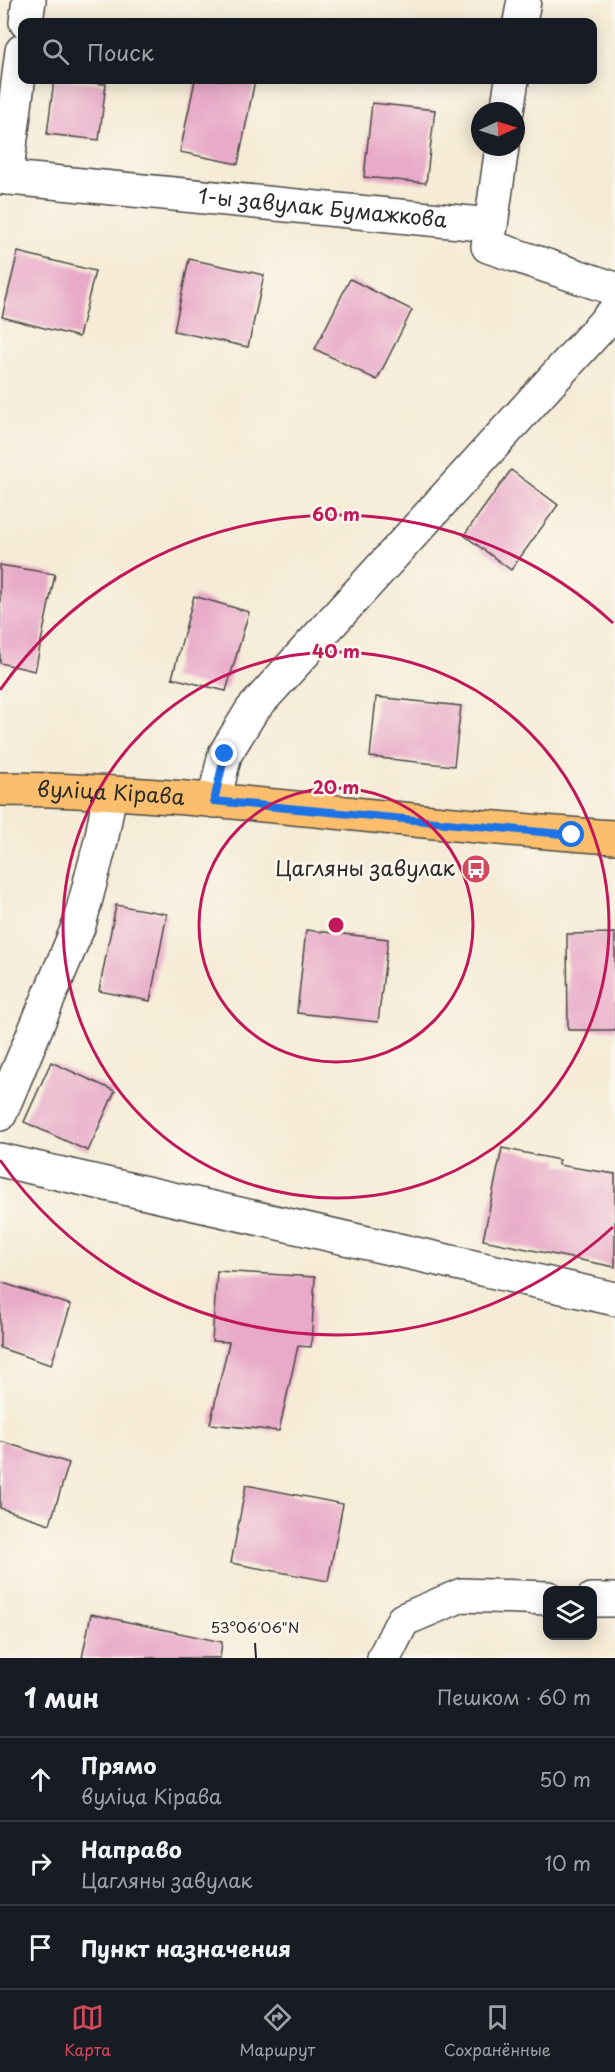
<!DOCTYPE html>
<html lang="ru">
<meta charset="utf-8">
<style>
body{margin:0;font-family:"Playpen Sans",sans-serif;background:#20242c;color:#f1f3f6}
.controls{position:absolute;right:18px;bottom:18px;display:grid;overflow:hidden;border-radius:12px;box-shadow:0 3px 15px #0003}
.controls button{width:54px;height:54px;display:grid;place-items:center;padding:0;border:0;border-bottom:2px solid #363941;background:#171b24;color:#f1f3f6;font:30px sans-serif}
.compass{position:absolute;left:471px;top:102px;width:54px;height:54px;border-radius:50%;background:#171b24;box-shadow:0 3px 15px #0003;rotate:86deg}
.stop{position:absolute;width:18px;height:18px;margin:-14px;border:4px solid #1a73e8;border-radius:50%;background:#fff}
.stop.end{background:#1a73e8;border-color:#fff;box-shadow:0 2px 6px #0008}
.list{margin:0;padding:0;list-style:none}
h2{display:flex;justify-content:space-between;align-items:center;height:78px;margin:0;padding:0 24px;font-size:26px}
h2 small{font-size:20px;font-weight:400;color:#9ea1a6}
.list li{display:grid;grid-template-columns:39px 1fr auto;gap:18px;align-items:center;box-sizing:border-box;height:84px;padding:0 24px;border-top:2px solid #363941}
.list b{display:block;font-size:22px;white-space:nowrap}
.list p{margin:0;font-size:20px;white-space:nowrap;color:#9ea1a6}
.list em{font-size:20px;font-style:normal;color:#9ea1a6}
.icon{flex:none;width:33px;height:33px;fill:none;stroke:currentColor;stroke-width:2;stroke-linecap:round;stroke-linejoin:round}
.map{position:relative;flex:none;width:615px;height:1658px;overflow:hidden}
.search{position:absolute;background:#171b24;box-shadow:0 3px 15px #0003;left:18px;right:18px;top:18px;height:66px;display:flex;align-items:center;gap:15px;box-sizing:border-box;padding:0 21px;border-radius:12px;color:#9ea1a6;font-size:22px}
.sheet{height:330px;background:#171b24}
nav{display:flex;justify-content:space-around;align-items:center;box-sizing:border-box;height:84px;border-top:2px solid #363941;background:#171b24;font-size:16px;color:#9ea1a6}
nav a{display:grid;justify-items:center;gap:3px}
nav .on{color:#d1495b}
.map>svg:first-child{display:block}
.building{fill:#e8aac8}
.lines{fill:none;stroke-linecap:round;stroke-linejoin:round}
.minor-casing{stroke:#494845;stroke-width:36}
.major-casing{stroke:#494845;stroke-width:36}
.minor{stroke:#fff;stroke-width:33}
.major{stroke:#fabe6d;stroke-width:33}
.route{stroke:#1a73e8;stroke-width:8}
.ticks{fill:none;stroke:#2b2b2b;stroke-width:2}
.ring{fill:none;stroke:#c2185b;stroke-width:3}
.labels{text-anchor:middle;stroke-width:5;stroke-linejoin:round;paint-order:stroke}
.street-label{font-size:21px;fill:#2b2b2b;stroke:#fbf7ec}
.poi-label{font-size:21px;fill:#2b2b2b;stroke:#fbf7ec;text-anchor:end}
.ticks-label{font-size:15px;text-anchor:middle;fill:#2b2b2b;stroke:#fbf7ec;stroke-width:5;stroke-linejoin:round;paint-order:stroke}
.centre{fill:#c2185b;stroke:#fbf7ec;stroke-width:3}
.ring-label{font-size:18px;text-anchor:middle;font-weight:bold;fill:#c2185b;stroke:#fbf7ec;stroke-width:5;stroke-linejoin:round;paint-order:stroke}
</style>
<div class="map">
<svg width="615" height="1658" viewBox="0 0 615 1658">
<rect width="100%" height="100%" fill="#fbf7ec"/>
<filter id="ink" filterUnits="userSpaceOnUse"><feTurbulence type="fractalNoise" baseFrequency=".0167" numOctaves="2"/><feDisplacementMap in="SourceGraphic" scale="12" xChannelSelector="R" yChannelSelector="G"/><feConvolveMatrix kernelMatrix="1 2 1 2 8 2 1 2 1" color-interpolation-filters="sRGB"/></filter>
<filter id="wash" filterUnits="userSpaceOnUse"><feTurbulence type="fractalNoise" baseFrequency=".008" numOctaves="4" result="noise"/><feDisplacementMap in="SourceGraphic" scale="24" xChannelSelector="R" yChannelSelector="G"/><feGaussianBlur stdDeviation="1.35" result="paint"/><feColorMatrix in="noise" values="0 0 0 0 0 0 0 0 0 0 0 0 0 0 0 0 0 1.4 0 .05"/><feComposite in="paint" operator="in"/></filter>
<g filter="url(#wash)">
<rect width="100%" height="100%" fill="#f5ebd6"/>
<g id="blocks">
<!-- building -->
<g class="building">
<path d="M 54,80 L 106,84 L 99,140 L 47,134 Z"/>
<path d="M 195,80 L 255,80 L 238,164 L 180,152 Z"/>
<path d="M 372,103 L 435,110 L 426,183 L 364,177 Z"/>
<path d="M 18,252 L 95,271 L 79,337 L 2,317 Z"/>
<path d="M 189,259 L 264,275 L 248,347 L 174,331 Z"/>
<path d="M 350,279 L 412,310 L 377,380 L 315,349 Z"/>
<path d="M 511,470 L 558,505 L 511,570 L 464,535 Z"/>
<path d="M 0,565 L 55,574 L 35,671 L 0,663 Z"/>
<path d="M 194,596 L 249,612 L 226,691 L 172,678 Z"/>
<path d="M 376,697 L 461,706 L 454,766 L 370,757 Z"/>
<path d="M 116,905 L 167,914 L 150,1001 L 99,991 Z"/>
<path d="M 306,930 L 388,939 L 378,1022 L 297,1013 Z"/>
<path d="M 615,933 L 615,1030 L 568,1030 L 567,934 Z"/>
<path d="M 51,1062 L 115,1091 L 88,1151 L 24,1122 Z"/>
<path d="M 502,1148 L 559,1160 L 558,1165 L 615,1174 L 615,1267 L 483,1240 Z"/>
<path d="M 217,1271 L 315,1277 L 311,1347 L 298,1346 L 279,1431 L 210,1424 L 229,1342 L 212,1341 Z"/>
<path d="M 0,1282 L 71,1305 L 51,1365 L 0,1348 Z"/>
<path d="M 0,1441 L 69,1463 L 50,1524 L 0,1508 Z"/>
<path d="M 246,1485 L 343,1504 L 328,1581 L 231,1563 Z"/>
<path d="M 91,1614 L 222,1642 L 220,1658 L 82,1658 Z"/>
</g>
</g>
</g>
<g filter="url(#ink)">
<use href="#blocks" fill-opacity="0" stroke="#494845" stroke-width="1.5"/>
<g class="lines">
<!-- minor casing -->
<g class="minor-casing">
<g id="minor">
<path d="M 26,22 L 29,0"/>
<path d="M 520,22 L 524,0"/>
<path d="M 507,111 L 512,80"/>
<path id="s1" d="M 0,177 L 491,225 L 488,246 L 615,289"/>
<path d="M 6,178 L 22,51"/>
<path d="M 491,225 L 502,147"/>
<path d="M 214,801 L 225,754 L 252,710 L 615,311"/>
<path d="M 0,1114 L 79,925 L 101,841 L 110,793"/>
<path d="M 0,1160 L 615,1299"/>
<path d="M 592,1600 L 615,1600"/>
<path d="M 384,1658 L 403,1620 L 462,1595 L 548,1598"/>
</g>
</g>
<!-- major casing -->
<g class="major-casing">
<g id="major">
<path id="s2" d="M 0,789 C 206,791 410,825 615,837"/>
</g>
</g>
<!-- minor -->
<use href="#minor" class="minor"/>
<!-- major -->
<use href="#major" class="major"/>
</g>
</g>
<g class="lines" filter="url(#ink)">
<!-- route -->
<path class="route" d="M 225,754 L 214,801 L 572,835"/>
</g>
<!-- ticks -->
<path class="ticks" d="M 255,1643 L 256,1658"/>
<!-- distance rings -->
<g class="ring">
<circle cx="336" cy="925" r="137"/>
<circle cx="336" cy="925" r="273"/>
<path d="M613 1227A410 410 0 0 1 0 1160M0 690A410 410 0 0 1 613 623"/>
</g>
<!-- icons -->
<defs>
<g id="bus-disc" transform="scale(1.5)"><circle r="9.5" fill="#d1495b" stroke="#fbf7ec"/><path d="M-5-6H5V4H4V6H2V4H-2V6H-4V4H-5ZM-3.5-4V0h7V-4ZM-3.5 1.2v1.5H-2V1.2ZM2 1.2v1.5H3.5V1.2Z" fill="#fff"/></g>
</defs>
<g fill-rule="evenodd">
<use href="#bus-disc" x="476" y="869"/>
</g>
<g class="labels">
<!-- street labels -->
<g class="street-label">
<text dy="7" stroke="none"><textPath href="#s1" startOffset="324">1-ы завулак Бумажкова</textPath></text>
<text dy="7" stroke="none"><textPath href="#s2" startOffset="111">вуліца Кірава</textPath></text>
</g>
<!-- poi labels -->
<g class="poi-label">
<text x="455" y="876">Цагляны завулак</text>
</g>
</g>
<g class="ticks-label">
<text x="255" y="1633">53°06'06"N</text>
</g>
<circle cx="336" cy="925" r="9" class="centre"/>
<g class="ring-label">
<text x="336" y="521">60 m</text>
<text x="336" y="658">40 m</text>
<text x="336" y="794">20 m</text>
</g>
</svg>
<div class="controls">
<button><svg class="icon" aria-label="layers" viewBox="0 0 24 24"><path d="M12 4l9 5-9 5-9-5zM3 14l9 5 9-5"/></svg></button>
</div>
<svg class="compass" viewBox="-18 -18 36 36"><path d="M0-13l5 13h-10z" fill="#e53935"/><path d="M0 13l5-13h-10z" fill="#9ea1a6"/></svg>
<div class="stop" style="left:572px;top:835px"></div>
<div class="stop end" style="left:225px;top:754px"></div>
<div class="search"><svg class="icon" aria-label="search" viewBox="0 0 24 24"><circle cx="10" cy="10" r="6"/><path d="M15 15l6 6"/></svg>Поиск</div>
</div>
<section class="sheet">
<h2>1 мин<small>Пешком · 60 m</small></h2>
<ul class="list">
<li><svg class="icon" aria-label="ahead" viewBox="0 0 24 24"><path d="M12 20V5M6 11l6-6 6 6"/></svg><div><b>Прямо</b><p>вуліца Кірава</p></div><em>50 m</em></li>
<li><svg class="icon" aria-label="right" viewBox="0 0 24 24"><path d="M7 20v-9h11M14 6l5 5-5 5"/></svg><div><b>Направо</b><p>Цагляны завулак</p></div><em>10 m</em></li>
<li><svg class="icon" aria-label="arrive" viewBox="0 0 24 24"><path d="M6 21V4h12l-3 4 3 4H6"/></svg><div><b>Пункт назначения</b></div></li>
</ul>
</section>
<nav>
<a class="on"><svg class="icon" aria-label="map" viewBox="0 0 24 24"><path d="M3 6l6-2 6 2 6-2v14l-6 2-6-2-6 2zM9 4v14M15 6v14"/></svg>Карта</a>
<a><svg class="icon" aria-label="directions" viewBox="0 0 24 24"><path d="M12 3l9 9-9 9-9-9zM9 14v-3h6M13 9l2 2-2 2"/></svg>Маршрут</a>
<a><svg class="icon" aria-label="saved" viewBox="0 0 24 24"><path d="M7 4h10v16l-5-4-5 4z"/></svg>Сохранённые</a>
</nav>
